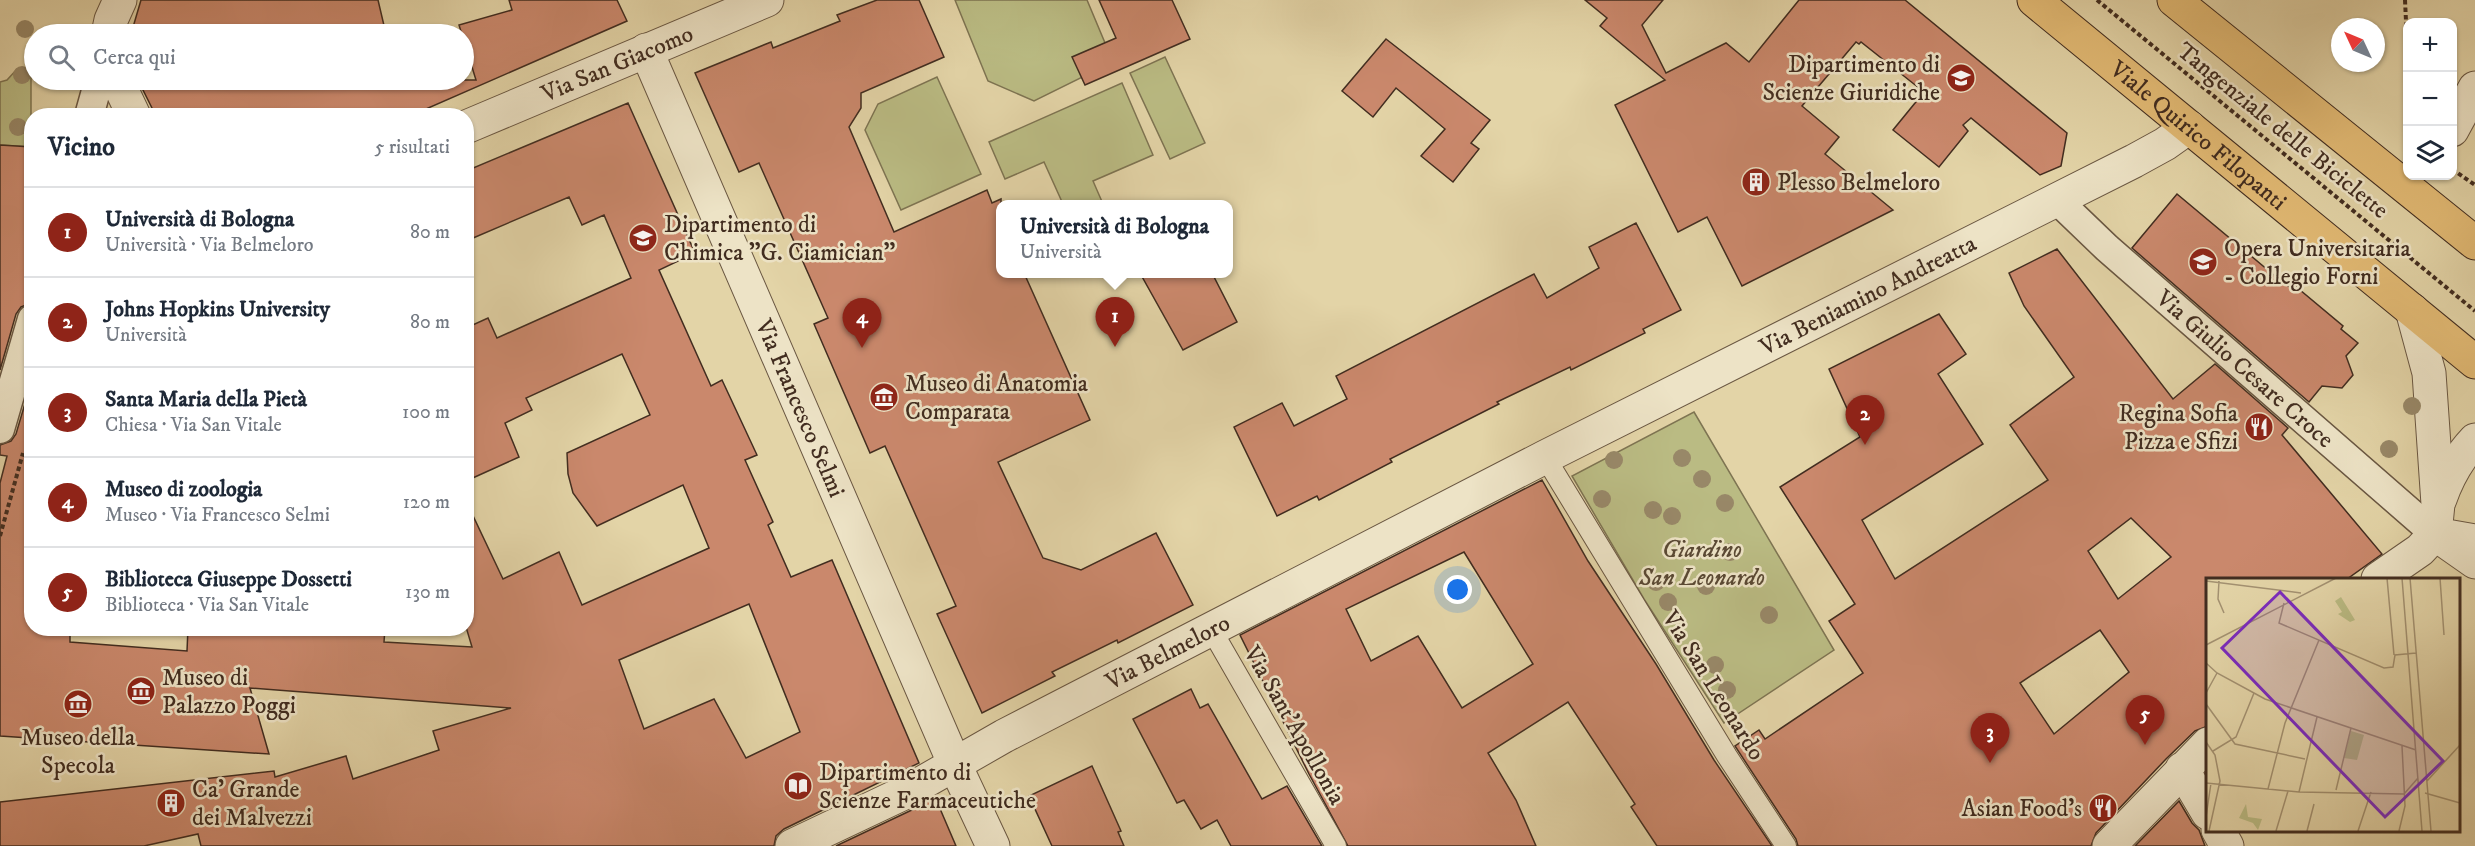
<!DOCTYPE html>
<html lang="it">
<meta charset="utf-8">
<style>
body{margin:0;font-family:"IM FELL DW Pica",serif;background:#f2f2f3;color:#1f2937}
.controls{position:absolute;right:18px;top:18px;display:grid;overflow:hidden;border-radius:12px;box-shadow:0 2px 4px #0004}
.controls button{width:54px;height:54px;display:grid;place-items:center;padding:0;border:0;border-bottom:2px solid #e0e1e3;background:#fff;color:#1f2937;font:30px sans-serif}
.compass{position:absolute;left:2331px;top:18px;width:54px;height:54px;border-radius:50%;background:#fff;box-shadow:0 2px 4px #0004;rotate:314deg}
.you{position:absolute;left:1458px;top:590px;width:21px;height:21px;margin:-15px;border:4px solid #fff;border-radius:50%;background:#1a73e8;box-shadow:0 0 0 9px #1a73e833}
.badge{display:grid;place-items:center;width:39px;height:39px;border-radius:50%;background:#8f2418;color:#fff;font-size:20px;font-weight:700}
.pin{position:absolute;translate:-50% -50px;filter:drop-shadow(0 2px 3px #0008)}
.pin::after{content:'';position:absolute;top:32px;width:21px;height:18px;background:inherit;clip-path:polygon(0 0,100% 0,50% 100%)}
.popup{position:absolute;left:996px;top:200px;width:237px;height:78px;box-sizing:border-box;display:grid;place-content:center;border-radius:12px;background:#fff;filter:drop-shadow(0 2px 4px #0005);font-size:20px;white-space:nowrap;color:#747a83}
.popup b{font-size:22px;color:#1f2937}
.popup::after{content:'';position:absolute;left:50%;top:100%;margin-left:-12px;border:12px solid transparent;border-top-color:#fff}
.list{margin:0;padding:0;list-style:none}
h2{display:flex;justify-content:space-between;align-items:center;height:78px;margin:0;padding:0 24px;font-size:26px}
h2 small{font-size:20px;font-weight:400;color:#747a83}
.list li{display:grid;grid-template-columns:39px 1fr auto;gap:18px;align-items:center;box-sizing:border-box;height:90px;padding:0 24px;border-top:2px solid #e0e1e3}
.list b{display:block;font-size:22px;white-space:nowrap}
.list p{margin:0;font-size:20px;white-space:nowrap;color:#747a83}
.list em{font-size:20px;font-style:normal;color:#747a83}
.icon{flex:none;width:33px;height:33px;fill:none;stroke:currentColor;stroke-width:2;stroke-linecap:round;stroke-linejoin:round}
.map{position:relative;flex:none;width:2475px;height:846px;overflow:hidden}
.search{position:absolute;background:#fff;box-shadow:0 2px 4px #0004;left:24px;top:24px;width:450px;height:66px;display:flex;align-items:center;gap:15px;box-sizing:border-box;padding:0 21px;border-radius:33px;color:#747a83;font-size:22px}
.panel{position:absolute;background:#fff;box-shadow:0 2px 4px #0004;left:24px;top:108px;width:450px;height:528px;border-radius:24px}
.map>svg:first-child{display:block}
.green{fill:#babb83;stroke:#7e7452;stroke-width:1.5}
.building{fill:#ca886c;stroke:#422d20;stroke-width:1.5;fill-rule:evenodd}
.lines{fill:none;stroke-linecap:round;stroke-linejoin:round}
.service-casing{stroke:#6a5742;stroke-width:22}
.pedestrian-casing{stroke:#6a5742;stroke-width:31}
.minor-casing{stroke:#6a5742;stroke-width:35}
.tertiary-casing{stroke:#6a5742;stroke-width:35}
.primary-casing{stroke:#422d20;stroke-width:35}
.path{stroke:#422d20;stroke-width:4;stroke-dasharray:4.5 3;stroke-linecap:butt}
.service{stroke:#ede3c6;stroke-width:20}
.pedestrian{stroke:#ede3c6;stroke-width:28}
.minor{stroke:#ede3c6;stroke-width:33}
.tertiary{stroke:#ede3c6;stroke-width:33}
.primary{stroke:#e2ba74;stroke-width:33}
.tree{fill:#988868}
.labels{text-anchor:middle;stroke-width:5;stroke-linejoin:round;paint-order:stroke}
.street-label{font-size:24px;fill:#422d20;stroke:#ede3c6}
.poi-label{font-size:24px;fill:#422d20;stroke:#ede3c6;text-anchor:start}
.park-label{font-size:24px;font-style:italic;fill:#5a4934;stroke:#ede3c6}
.inset-road{fill:none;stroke:#a39171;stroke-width:1.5}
.view{fill:#7b2cbf;fill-opacity:0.15;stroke:#7b2cbf;stroke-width:3}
.inset-edge{fill:none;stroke:#422d20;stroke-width:3}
</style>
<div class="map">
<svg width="2475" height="846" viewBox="0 0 2475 846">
<rect width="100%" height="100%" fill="#e3d4a7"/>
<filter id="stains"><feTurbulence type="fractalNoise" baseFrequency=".00333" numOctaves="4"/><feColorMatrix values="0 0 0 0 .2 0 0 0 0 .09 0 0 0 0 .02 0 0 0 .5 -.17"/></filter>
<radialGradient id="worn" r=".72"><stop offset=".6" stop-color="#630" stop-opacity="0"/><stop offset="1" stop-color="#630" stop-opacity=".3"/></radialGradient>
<!-- green -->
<g class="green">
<path d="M 955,0 L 1087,0 L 1113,62 L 1034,101 L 988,81 Z"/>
<path d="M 1165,57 L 1205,143 L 1170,159 L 1130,73 Z"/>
<path d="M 17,69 L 31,74 L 31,147 L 0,145 L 0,82 L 7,80 Z"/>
<path d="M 937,77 L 981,174 L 901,210 L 865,130 L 878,104 Z"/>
<path d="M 1122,83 L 1153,155 L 1093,181 L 1103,204 L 1063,204 L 1044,162 L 1005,179 L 989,142 Z"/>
<path d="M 1694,412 L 1834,650 L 1724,723 L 1644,599 L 1572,476 Z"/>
</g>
<!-- building -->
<g class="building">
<path d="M 141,0 L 378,0 L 386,34 L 131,34 Z"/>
<path d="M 509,0 L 617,0 L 627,21 L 410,116 L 156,116 L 138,80 L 476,80 L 459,25 L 512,10 Z"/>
<path d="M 877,0 L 919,0 L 944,57 L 861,93 L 861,108 L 849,127 L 894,232 L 987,190 L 992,203 L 1001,199 L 1001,273 L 1024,273 L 1090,420 L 998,462 L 1043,558 L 1081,570 L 1156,533 L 1193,605 L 1118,643 L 1117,640 L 1052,672 L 1055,676 L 982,713 L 937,614 L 956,606 L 885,446 L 870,453 L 814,324 L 828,318 L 759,163 L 739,172 L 695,73 L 771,42 L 773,48 L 840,21 L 837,15 Z"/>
<path d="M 1099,0 L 1172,0 L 1190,39 L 1085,85 L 1072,57 L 1116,38 Z"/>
<path d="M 1585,0 L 1663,0 L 1642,25 L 1666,73 L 1726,43 L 1749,62 L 1799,0 L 1905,0 L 2067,133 L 2061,166 L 2040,175 L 1971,118 L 1963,125 L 1968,131 L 1939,167 L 1893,130 L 1924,92 L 1861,42 L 1859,44 L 1856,42 L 1802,106 L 1839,137 L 1825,154 L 1893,210 L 1742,286 L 1707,217 L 1678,232 L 1615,105 L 1665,80 L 1600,26 L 1607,18 Z"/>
<path d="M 1386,39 L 1490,120 L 1471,143 L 1479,149 L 1453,182 L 1421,156 L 1445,129 L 1396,88 L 1373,117 L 1342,91 Z"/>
<path d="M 628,103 L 695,253 L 659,270 L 711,386 L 722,380 L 757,455 L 745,460 L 773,522 L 768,525 L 791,577 L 832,560 L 919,763 L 784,829 L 776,836 L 774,846 L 201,846 L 198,834 L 144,846 L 0,846 L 0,802 L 274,771 L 275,777 L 346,756 L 353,779 L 439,750 L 433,731 L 511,708 L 250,688 L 269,754 L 0,736 L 0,483 L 7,456 L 0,455 L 0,445 L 11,441 L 16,434 L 32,380 L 32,628 L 70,628 L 70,642 L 187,651 L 188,628 L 385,628 L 384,642 L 472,647 L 466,627 L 466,501 L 503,579 L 559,552 L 582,605 L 709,548 L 683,485 L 597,526 L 573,493 L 568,474 L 567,453 L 650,415 L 622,354 L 526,398 L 532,410 L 505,423 L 519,457 L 466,481 L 466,328 L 488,318 L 497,338 L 631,278 L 604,215 L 582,225 L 569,197 L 466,241 L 466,171 ZM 749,604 L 800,732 L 746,758 L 714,699 L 644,729 L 619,660 Z"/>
<path d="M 0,145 L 32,147 L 32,303 L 21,307 L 16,314 L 0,370 Z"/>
<path d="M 2177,194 L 2275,276 L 2291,288 L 2294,285 L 2343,326 L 2341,329 L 2358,343 L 2346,356 L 2353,375 L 2342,388 L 2322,386 L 2309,402 L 2132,248 Z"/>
<path d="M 1636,223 L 1681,310 L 1643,329 L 1645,333 L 1571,370 L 1570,367 L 1497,402 L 1499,404 L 1390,459 L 1392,462 L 1319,500 L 1317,496 L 1277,516 L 1234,427 L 1282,403 L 1294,426 L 1347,399 L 1336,376 L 1534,274 L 1547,298 L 1599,268 L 1589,247 Z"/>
<path d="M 2057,249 L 2173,399 L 2215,364 L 2288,428 L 2282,435 L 2382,554 L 2347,579 L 2208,579 L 2208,726 L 2195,731 L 2166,759 L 2096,833 L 2091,846 L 1798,846 L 1796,839 L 1735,746 L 1759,730 L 1765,739 L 1863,673 L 1829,621 L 1855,604 L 1780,487 L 1860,437 L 1829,369 L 1939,314 L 1966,354 L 1938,374 L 1983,444 L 1862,520 L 1895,579 L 2048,480 L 2010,425 L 2074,377 L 2024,306 L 2009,273 ZM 2131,518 L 2171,557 L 2118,599 L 2088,551 ZM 2100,630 L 2129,672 L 2054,734 L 2020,683 Z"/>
<path d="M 1140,273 L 1212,273 L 1237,322 L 1183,350 Z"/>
<path d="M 1542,480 L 1588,561 L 1656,664 L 1714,760 L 1772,846 L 1657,846 L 1631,807 L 1635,804 L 1568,702 L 1488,753 L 1516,800 L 1536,846 L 1348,846 L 1309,774 L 1240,635 ZM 1464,552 L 1533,664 L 1462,708 L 1418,636 L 1371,661 L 1346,609 Z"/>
<path d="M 1191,689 L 1200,708 L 1208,704 L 1262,799 L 1287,786 L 1322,846 L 1231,846 L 1217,820 L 1201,829 L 1184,800 L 1177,803 L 1133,719 Z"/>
<path d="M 1092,766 L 1121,831 L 1118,832 L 1124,846 L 1052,846 L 1029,796 Z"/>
<path d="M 935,797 L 956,846 L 836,846 L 916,808 Z"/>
<path d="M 2179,801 L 2192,823 L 2199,830 L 2205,846 L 2135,846 Z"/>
</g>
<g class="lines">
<!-- service casing -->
<g class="service-casing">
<g id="service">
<path d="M 1545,457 L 1727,756 L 1786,846"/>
<path d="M 1211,629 L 1336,846"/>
</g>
</g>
<!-- pedestrian casing -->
<g class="pedestrian-casing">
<g id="pedestrian">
<path d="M 89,116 L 99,80"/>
<path id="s1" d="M 2056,199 L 2107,248 L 2435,534"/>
<path d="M 0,429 L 32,319"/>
</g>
</g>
<!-- minor casing -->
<g class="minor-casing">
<g id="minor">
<path d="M 108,34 L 111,20 L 120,0"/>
<path id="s2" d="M 646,50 L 955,765 L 993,846"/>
<path d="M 117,80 L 134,116"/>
<path id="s3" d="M 466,127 L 767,0"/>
<path d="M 2435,534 L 2475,562"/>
<path d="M 2182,769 L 2208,813"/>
<path d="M 2218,830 L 2227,846"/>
<path id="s4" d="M 792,846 L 908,791 L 1004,736 L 1545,457 L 2134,161 L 2165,144 L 2189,127"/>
</g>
</g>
<!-- tertiary casing -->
<g class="tertiary-casing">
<g id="tertiary">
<path d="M 2452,130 L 2475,88"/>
<path d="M 2412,310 L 2429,373 L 2438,504 L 2435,534"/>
<path d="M 2440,499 C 2448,476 2458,458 2475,440"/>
<path d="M 2435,534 L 2475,541"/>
<path d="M 2378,579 L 2420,550 L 2435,534"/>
<path d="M 2109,846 L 2208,744"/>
</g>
</g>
<!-- primary casing -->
<g class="primary-casing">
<g id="primary">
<path id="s5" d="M 2034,0 L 2475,362"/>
<path d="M 2174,0 L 2475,243"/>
</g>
</g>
<!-- path -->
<g class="path">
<path d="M 2097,0 L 2475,311"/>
<path d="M 2405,0 L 2408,64"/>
<path d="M 2452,169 L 2475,185"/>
<path d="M 0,536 L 23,453"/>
</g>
<!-- service -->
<use href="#service" class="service"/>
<!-- pedestrian -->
<use href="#pedestrian" class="pedestrian"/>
<!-- minor -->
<use href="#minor" class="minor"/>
<!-- tertiary -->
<use href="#tertiary" class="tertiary"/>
<!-- primary -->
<use href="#primary" class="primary"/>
</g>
<!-- trees -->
<g class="tree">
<circle cx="25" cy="29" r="9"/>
<circle cx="22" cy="75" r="9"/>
<circle cx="18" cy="127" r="9"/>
<circle cx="2412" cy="406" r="9"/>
<circle cx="2389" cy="449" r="9"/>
<circle cx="1682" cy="458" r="9"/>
<circle cx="1614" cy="460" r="9"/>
<circle cx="1702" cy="479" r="9"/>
<circle cx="1602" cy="499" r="9"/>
<circle cx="1725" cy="503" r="9"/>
<circle cx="1653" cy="510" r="9"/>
<circle cx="1672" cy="516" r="9"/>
<circle cx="1730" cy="552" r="9"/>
<circle cx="1656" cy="582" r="9"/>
<circle cx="1706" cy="586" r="9"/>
<circle cx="1668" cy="602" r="9"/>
<circle cx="1769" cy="615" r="9"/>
<circle cx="1715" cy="665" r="9"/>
<circle cx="1727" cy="690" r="9"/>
</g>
<!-- icons -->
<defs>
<g id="university-disc" transform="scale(1.5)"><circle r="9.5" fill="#8f2418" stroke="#ede3c6"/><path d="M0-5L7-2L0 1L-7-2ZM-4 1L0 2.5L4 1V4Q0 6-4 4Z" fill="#fff"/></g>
<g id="building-disc" transform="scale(1.5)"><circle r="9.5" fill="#8f2418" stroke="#ede3c6"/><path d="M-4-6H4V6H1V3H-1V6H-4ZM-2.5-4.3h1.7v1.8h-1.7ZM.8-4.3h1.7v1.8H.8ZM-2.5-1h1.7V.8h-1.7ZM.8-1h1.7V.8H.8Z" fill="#fff"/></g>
<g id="museum-disc" transform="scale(1.5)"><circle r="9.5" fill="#8f2418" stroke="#ede3c6"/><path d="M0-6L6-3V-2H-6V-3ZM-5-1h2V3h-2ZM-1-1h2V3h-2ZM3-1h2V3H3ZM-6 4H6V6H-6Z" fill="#fff"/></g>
<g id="restaurant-disc" transform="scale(1.5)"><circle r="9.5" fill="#8f2418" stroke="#ede3c6"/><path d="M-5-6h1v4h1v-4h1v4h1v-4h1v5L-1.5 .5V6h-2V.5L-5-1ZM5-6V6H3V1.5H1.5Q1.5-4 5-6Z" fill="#fff"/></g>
<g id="library-disc" transform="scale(1.5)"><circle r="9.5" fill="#8f2418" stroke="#ede3c6"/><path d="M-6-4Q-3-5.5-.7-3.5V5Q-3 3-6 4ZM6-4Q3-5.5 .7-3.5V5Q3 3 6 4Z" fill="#fff"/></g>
</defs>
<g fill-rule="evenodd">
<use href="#university-disc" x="1961" y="78"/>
<use href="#building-disc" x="1756" y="182"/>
<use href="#university-disc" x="643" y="238"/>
<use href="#university-disc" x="2203" y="262"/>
<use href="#museum-disc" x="884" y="397"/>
<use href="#restaurant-disc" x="2259" y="427"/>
<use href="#museum-disc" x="141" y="691"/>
<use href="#museum-disc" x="78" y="704"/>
<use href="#library-disc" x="798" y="786"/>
<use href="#building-disc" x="171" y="803"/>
<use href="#restaurant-disc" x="2103" y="808"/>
</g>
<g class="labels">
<!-- street labels -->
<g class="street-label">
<text dy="8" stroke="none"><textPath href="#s3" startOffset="164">Via San Giacomo</textPath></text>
<text transform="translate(2283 130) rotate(39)" y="8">Tangenziale delle Biciclette</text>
<text dy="8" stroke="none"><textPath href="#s5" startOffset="213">Viale Quirico Filopanti</textPath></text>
<text dy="8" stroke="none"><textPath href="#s4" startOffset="1209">Via Beniamino Andreatta</textPath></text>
<text dy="8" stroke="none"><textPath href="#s1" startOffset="254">Via Giulio Cesare Croce</textPath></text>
<text dy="8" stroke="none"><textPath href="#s2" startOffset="390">Via Francesco Selmi</textPath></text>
<text dy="8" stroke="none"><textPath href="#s4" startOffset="423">Via Belmeloro</textPath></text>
<text transform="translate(1714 685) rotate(58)" y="8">Via San Leonardo</text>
<text transform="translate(1295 725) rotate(60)" y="8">Via Sant'Apollonia</text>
</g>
<!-- poi labels -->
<g class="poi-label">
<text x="1940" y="72" text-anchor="end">Dipartimento di<tspan x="1940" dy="28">Scienze Giuridiche</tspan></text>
<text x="1777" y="190">Plesso Belmeloro</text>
<text x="664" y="232">Dipartimento di<tspan x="664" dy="28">Chimica "G. Ciamician"</tspan></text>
<text x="2224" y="256">Opera Universitaria<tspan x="2224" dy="28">- Collegio Forni</tspan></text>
<text x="905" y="391">Museo di Anatomia<tspan x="905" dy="28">Comparata</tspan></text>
<text x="2238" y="421" text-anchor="end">Regina Sofia<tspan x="2238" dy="28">Pizza e Sfizi</tspan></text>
<text x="162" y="685">Museo di<tspan x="162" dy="28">Palazzo Poggi</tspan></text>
<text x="78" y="745" text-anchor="middle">Museo della<tspan x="78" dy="28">Specola</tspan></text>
<text x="819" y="780">Dipartimento di<tspan x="819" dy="28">Scienze Farmaceutiche</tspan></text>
<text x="192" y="797">Ca' Grande<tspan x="192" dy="28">dei Malvezzi</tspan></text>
<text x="2082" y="816" text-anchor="end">Asian Food's</text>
</g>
<!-- park labels -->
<g class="park-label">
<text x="1702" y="557">Giardino<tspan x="1702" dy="28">San Leonardo</tspan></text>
</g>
</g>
<!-- overview -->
<g transform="translate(2206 578)">
<rect width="254" height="254" fill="#e3d4a7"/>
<path d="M 135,19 L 149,42 L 144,44 L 132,36 L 136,34 L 129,23 ZM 145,153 L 158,157 L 151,182 L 138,180 ZM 40,226 L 42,239 L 56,241 L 52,252 L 47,245 L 33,240 Z" fill="#babb83"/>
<path class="inset-road" d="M 181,0 L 188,77M 196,0 L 216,253M 204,0 L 225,253M 234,0 L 238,57M 0,3 L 95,15M 13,3 L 12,21 L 18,35M 78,25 L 73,45 L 178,90 L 187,89 L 189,77 L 210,75M 0,67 L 130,0M 0,85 L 11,95 L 59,121 L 210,172M 0,115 L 11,95M 0,126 L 29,166 L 99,181M 0,164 L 9,177 L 14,203 L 3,253M 7,173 L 30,159 L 48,115M 221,203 L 254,167M 0,205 L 93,214 L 198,216M 62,211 L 79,145 L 113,62M 130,212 L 145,150M 93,214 L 111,139M 219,215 L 254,225M 198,216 L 212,200M 0,239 L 5,205M 70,253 L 82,213M 101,253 L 108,226M 152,253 L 165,214M 193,253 L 199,228 L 196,168"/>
<path class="view" d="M 74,14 L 237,183 L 179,239 L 16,70 Z"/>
<rect width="254" height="254" class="inset-edge"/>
</g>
<rect width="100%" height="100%" filter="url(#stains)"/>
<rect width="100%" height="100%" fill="url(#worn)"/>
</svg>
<div class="controls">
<button>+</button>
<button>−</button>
<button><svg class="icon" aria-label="layers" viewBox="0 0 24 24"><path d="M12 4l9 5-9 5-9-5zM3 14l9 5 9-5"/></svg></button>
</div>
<svg class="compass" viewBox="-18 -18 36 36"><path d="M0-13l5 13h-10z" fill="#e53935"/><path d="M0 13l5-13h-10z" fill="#747a83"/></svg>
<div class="you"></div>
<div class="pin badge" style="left:1115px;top:347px">1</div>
<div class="popup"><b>Università di Bologna</b>Università</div>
<div class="pin badge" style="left:1865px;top:445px">2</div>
<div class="pin badge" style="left:1990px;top:763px">3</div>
<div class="pin badge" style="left:862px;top:348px">4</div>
<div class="pin badge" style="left:2145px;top:745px">5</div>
<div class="search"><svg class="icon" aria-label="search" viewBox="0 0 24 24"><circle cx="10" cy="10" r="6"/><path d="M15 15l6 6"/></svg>Cerca qui</div>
<section class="panel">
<h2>Vicino<small>5 risultati</small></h2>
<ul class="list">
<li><span class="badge">1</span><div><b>Università di Bologna</b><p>Università · Via Belmeloro</p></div><em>80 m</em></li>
<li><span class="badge">2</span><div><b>Johns Hopkins University</b><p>Università</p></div><em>80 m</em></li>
<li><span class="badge">3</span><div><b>Santa Maria della Pietà</b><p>Chiesa · Via San Vitale</p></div><em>100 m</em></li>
<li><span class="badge">4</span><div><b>Museo di zoologia</b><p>Museo · Via Francesco Selmi</p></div><em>120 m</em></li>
<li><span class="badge">5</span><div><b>Biblioteca Giuseppe Dossetti</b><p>Biblioteca · Via San Vitale</p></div><em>130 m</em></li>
</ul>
</section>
</div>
